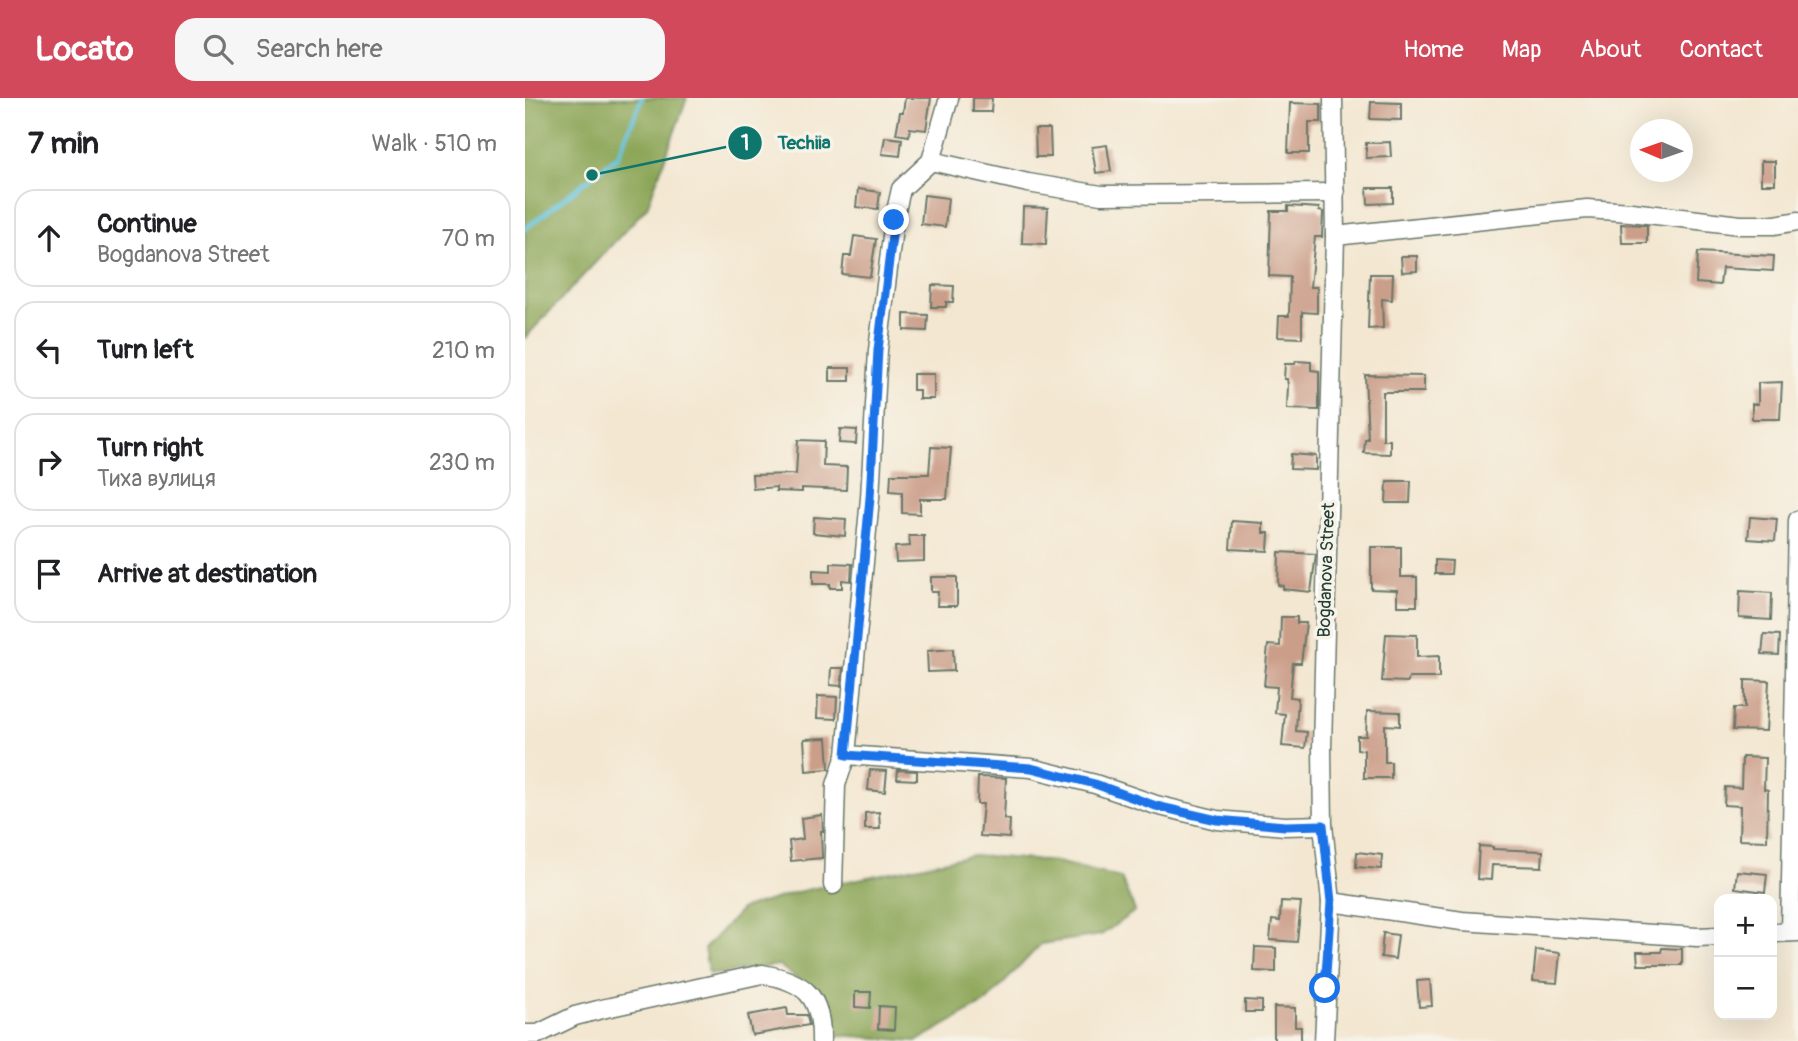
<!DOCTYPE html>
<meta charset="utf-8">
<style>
body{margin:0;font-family:Pangolin,sans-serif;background:#f6f6f6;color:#202124}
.controls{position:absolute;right:21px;bottom:21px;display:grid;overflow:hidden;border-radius:14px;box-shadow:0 7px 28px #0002}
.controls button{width:63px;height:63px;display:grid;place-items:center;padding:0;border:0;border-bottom:2px solid #e0e0e0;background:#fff;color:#202124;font:35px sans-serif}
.compass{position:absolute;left:1105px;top:21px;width:63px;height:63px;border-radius:50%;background:#fff;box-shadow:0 7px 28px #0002;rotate:272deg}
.stop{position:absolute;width:21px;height:21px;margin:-16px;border:5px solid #1a73e8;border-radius:50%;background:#fff}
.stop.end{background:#1a73e8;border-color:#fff;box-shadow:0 2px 7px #0008}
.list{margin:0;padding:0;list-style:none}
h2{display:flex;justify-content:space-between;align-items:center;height:91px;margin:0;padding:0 28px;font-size:30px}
h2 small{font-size:23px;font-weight:400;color:#757577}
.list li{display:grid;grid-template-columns:46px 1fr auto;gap:21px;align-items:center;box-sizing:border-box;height:98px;margin:0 14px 14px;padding:0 14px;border:2px solid #e0e0e0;border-radius:21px}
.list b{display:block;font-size:26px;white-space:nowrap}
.list p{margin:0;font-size:23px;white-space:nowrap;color:#757577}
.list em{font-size:23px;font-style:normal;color:#757577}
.icon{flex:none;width:38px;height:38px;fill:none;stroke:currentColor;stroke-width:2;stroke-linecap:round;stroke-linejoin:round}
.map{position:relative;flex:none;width:1273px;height:943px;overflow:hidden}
header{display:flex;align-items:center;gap:42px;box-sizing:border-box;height:98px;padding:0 35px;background:#d1495b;color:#fff}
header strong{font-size:33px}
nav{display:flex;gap:38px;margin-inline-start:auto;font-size:24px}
.search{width:490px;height:63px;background:#f6f6f6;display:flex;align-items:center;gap:18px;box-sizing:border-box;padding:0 24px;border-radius:21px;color:#757577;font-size:26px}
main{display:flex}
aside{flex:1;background:#fff}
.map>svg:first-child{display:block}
.forest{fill:#8ba556;stroke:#557145;stroke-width:2}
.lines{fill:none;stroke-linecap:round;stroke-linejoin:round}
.stream{stroke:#61c4de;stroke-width:4.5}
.building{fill:#cb9e89}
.minor-casing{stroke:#69786b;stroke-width:21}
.minor{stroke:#fff;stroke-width:18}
.route{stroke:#1a73e8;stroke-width:9}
.labels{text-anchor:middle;stroke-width:7;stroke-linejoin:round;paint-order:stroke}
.street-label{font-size:18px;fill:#1f3d34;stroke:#f7f3e8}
.leader{fill:none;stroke:#0f766e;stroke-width:2.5}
.callout-dot{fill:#0f766e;stroke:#f7f3e8;stroke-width:2.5}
.mark-label{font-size:21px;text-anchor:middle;font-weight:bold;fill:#fff}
.callout-label{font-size:19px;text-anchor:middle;font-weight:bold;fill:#0f766e;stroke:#f7f3e8;stroke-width:7;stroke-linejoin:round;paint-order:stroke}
</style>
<header>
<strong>Locato</strong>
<div class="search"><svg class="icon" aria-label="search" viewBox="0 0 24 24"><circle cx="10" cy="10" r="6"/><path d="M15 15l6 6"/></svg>Search here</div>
<nav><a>Home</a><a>Map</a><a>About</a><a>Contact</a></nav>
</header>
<main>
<aside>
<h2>7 min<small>Walk · 510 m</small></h2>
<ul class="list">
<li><svg class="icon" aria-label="ahead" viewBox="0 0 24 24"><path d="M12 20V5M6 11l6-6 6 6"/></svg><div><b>Continue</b><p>Bogdanova Street</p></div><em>70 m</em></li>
<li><svg class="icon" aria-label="left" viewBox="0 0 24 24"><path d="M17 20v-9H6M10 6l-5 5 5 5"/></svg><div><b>Turn left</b></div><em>210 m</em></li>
<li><svg class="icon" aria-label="right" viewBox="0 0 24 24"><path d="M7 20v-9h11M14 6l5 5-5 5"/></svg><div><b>Turn right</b><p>Тиха вулиця</p></div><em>230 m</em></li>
<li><svg class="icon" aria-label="arrive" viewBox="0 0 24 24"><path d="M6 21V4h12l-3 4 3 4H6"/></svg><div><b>Arrive at destination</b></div></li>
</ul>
</aside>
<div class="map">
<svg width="1273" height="943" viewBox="0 0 1273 943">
<rect width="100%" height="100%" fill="#f7f3e8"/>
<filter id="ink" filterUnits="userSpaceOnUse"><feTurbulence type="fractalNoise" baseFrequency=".0143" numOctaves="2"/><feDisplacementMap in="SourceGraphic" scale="14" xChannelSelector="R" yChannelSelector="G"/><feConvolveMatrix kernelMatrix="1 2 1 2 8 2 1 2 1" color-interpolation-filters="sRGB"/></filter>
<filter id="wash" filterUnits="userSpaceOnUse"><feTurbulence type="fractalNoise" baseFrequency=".00686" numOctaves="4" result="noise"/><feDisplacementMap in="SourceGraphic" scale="28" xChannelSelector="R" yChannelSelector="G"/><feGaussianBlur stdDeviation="1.57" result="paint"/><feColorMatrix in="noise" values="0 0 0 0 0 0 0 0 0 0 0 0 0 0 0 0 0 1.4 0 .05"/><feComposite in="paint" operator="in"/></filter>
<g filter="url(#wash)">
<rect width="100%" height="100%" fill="#f3e7d1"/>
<!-- forest -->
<g class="forest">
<path d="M 0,0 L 162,0 L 122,109 L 0,240 Z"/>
<path d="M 447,757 L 532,764 L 596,780 L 610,813 L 576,837 L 516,846 L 461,904 L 392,943 L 314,937 L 299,902 L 254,867 L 184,877 L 179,851 L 217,811 L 272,794 Z"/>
</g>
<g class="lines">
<!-- stream -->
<path class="stream" d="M 0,131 L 93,58 L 117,0"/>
</g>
<g id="blocks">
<!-- building -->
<g class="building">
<path d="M 380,0 L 406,0 L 401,32 L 385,30 L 384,38 L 371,36 L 375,14 L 378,14 Z"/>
<path d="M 448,0 L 467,0 L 466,14 L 448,14 Z"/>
<path d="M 846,4 L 876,5 L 876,22 L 845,21 Z"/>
<path d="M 765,5 L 796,6 L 796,24 L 784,24 L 784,55 L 763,55 Z"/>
<path d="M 510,31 L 525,31 L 526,59 L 511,59 Z"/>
<path d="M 360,39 L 377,41 L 375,58 L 357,56 Z"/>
<path d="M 865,44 L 866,59 L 841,60 L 841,45 Z"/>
<path d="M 582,47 L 586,73 L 571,75 L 567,49 Z"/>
<rect x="1236" y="63" width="14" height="23"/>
<path d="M 842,90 L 868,90 L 868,105 L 843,106 Z"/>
<path d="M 333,91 L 355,94 L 353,111 L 331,109 Z"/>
<path d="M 399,97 L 423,100 L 420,129 L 396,126 Z"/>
<path d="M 763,108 L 794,110 L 794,113 L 798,114 L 797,139 L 790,139 L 785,189 L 792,189 L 792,215 L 777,214 L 777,240 L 753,239 L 754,218 L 764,218 L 765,179 L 744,178 L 746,113 L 763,113 Z"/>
<path d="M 498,109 L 523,110 L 521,146 L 497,145 Z"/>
<path d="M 1096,126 L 1122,127 L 1122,145 L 1097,145 Z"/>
<path d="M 329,138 L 351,141 L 345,179 L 317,176 L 319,158 L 326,158 Z"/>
<path d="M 1173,154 L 1249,158 L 1248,173 L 1197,170 L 1195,187 L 1171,185 Z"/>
<path d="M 876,158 L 892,158 L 892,173 L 877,174 Z"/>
<path d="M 845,176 L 868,176 L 867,202 L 857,201 L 858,230 L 843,231 Z"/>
<path d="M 407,187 L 429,188 L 428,204 L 421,204 L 421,209 L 406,209 Z"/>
<path d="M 379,216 L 403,217 L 402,233 L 379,232 Z"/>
<path d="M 771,263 L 786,264 L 786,272 L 794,273 L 794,312 L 762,311 L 763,287 L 762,281 L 759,281 L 760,266 L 770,266 Z"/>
<rect x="305" y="270" width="20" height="13"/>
<path d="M 388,276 L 409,276 L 409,301 L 394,301 L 394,292 L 388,292 Z"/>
<path d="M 840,277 L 899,278 L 899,294 L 858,294 L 858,342 L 865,342 L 865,356 L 839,355 L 840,341 L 843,341 Z"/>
<path d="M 1257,284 L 1255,321 L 1227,321 L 1227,306 L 1233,306 L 1233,285 Z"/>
<path d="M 315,331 L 332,332 L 331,346 L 314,345 Z"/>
<path d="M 273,342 L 299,343 L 298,368 L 322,369 L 321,392 L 277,390 L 277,394 L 251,393 L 251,389 L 228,391 L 227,377 L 271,376 Z"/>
<path d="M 406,349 L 426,350 L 422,401 L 395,401 L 395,416 L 377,415 L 377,394 L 365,393 L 366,376 L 404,376 Z"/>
<path d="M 766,356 L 791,358 L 791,372 L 765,371 Z"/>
<path d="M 862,383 L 886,383 L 885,405 L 861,405 Z"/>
<path d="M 289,419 L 321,421 L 320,438 L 288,435 Z"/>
<path d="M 1225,419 L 1252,421 L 1250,443 L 1223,441 Z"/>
<path d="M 707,423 L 738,425 L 738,435 L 744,435 L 743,453 L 705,451 Z"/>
<path d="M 384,438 L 399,438 L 399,463 L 371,464 L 370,449 L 385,448 Z"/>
<path d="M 846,449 L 876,449 L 876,479 L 892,479 L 892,508 L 872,508 L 872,492 L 846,491 Z"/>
<path d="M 754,454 L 791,456 L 786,494 L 758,491 L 758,488 L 753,487 Z"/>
<path d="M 910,462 L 927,463 L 926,476 L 910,476 Z"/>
<path d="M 306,465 L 327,466 L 326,483 L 317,482 L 317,490 L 305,490 L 305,486 L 288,486 L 288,472 L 306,473 Z"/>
<path d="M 406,479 L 432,479 L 432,508 L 412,508 L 413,494 L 406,494 Z"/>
<path d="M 1215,493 L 1247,495 L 1246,522 L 1214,520 Z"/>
<path d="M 756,519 L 772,519 L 772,525 L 781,525 L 776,565 L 768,565 L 765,599 L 773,600 L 771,633 L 782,634 L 780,650 L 757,648 L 760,616 L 750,615 L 752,589 L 739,588 L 743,547 L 755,548 Z"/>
<path d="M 861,536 L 892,537 L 892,559 L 914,558 L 914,580 L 884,580 L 883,584 L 857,583 Z"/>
<path d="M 1239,536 L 1255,537 L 1254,557 L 1237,556 Z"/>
<path d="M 428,551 L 429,573 L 403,574 L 402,553 Z"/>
<path d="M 306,570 L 318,570 L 316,588 L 305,587 Z"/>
<path d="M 1220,582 L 1244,583 L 1241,633 L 1208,632 L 1209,610 L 1220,610 Z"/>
<path d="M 293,598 L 312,599 L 311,621 L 292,620 Z"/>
<path d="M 842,613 L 875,614 L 875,628 L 860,627 L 860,664 L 866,664 L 866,680 L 839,680 L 839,652 L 832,651 L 832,638 L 841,638 Z"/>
<path d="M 302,640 L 304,671 L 281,673 L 279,641 Z"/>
<path d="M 1217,659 L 1240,660 L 1239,691 L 1243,692 L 1242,743 L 1214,742 L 1215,708 L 1199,707 L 1200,689 L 1216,690 Z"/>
<path d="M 345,672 L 362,673 L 360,694 L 343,692 Z"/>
<path d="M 373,672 L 392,673 L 392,682 L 372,681 Z"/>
<path d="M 453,679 L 481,680 L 479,721 L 485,722 L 484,740 L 455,738 L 458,706 L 452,706 Z"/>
<path d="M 354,714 L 355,731 L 340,731 L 340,715 Z"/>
<path d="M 297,717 L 298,733 L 296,733 L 297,760 L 266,763 L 264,743 L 278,741 L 276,720 Z"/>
<path d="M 954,748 L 968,749 L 968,751 L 1018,753 L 1017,769 L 967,767 L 966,782 L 952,781 Z"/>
<path d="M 832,754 L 857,757 L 856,771 L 831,769 Z"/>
<path d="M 1212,773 L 1242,776 L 1240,794 L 1210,790 Z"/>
<path d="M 756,803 L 776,804 L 772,844 L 745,842 L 747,822 L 755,823 Z"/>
<path d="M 858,835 L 873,837 L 870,861 L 856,859 Z"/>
<path d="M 730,849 L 751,850 L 751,874 L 729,873 Z"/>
<path d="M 1137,850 L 1157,851 L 1157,867 L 1113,867 L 1112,854 L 1136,854 Z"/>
<path d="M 1011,852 L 1035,855 L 1032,885 L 1008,883 Z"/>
<path d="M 905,882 L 907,908 L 894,909 L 892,883 Z"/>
<path d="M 330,894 L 346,894 L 345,910 L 330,909 Z"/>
<path d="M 720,902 L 737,903 L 737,914 L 720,914 Z"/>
<path d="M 354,908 L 370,909 L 369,932 L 353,931 Z"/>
<path d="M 749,909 L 770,910 L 770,929 L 776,929 L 776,943 L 749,943 Z"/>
<path d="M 262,910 L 263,917 L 282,917 L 284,927 L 227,937 L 223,917 Z"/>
</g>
</g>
</g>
<g filter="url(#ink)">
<use href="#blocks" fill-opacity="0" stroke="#69786b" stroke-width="2"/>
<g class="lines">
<!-- minor casing -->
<g class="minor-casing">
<g id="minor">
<path d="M 406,63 L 503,85 L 576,97 L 810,95"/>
<path d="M 810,138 L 1062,111 L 1106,114 L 1215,127 L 1250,127 L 1273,123"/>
<path d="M 321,657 L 506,670 L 570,686 L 631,707 L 692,722 L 760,728 L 798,727"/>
<path d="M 308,787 L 311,687 L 321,657 L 345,400 L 353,252 L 369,122 L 376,91 L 406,63 L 424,0"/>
<path d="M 806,804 L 937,823 L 1172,839 L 1194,838"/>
<path d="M 1265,834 L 1273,422"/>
<path d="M 1247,835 L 1273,834"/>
<path d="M 0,936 L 13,936 L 50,918 L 81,910 L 237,876 C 280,883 297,898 296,943"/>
<path d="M 799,943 L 806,804 L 798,727 L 797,650 L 810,138 L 808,0"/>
</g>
</g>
<!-- minor -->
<use href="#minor" class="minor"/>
</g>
</g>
<g class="lines" filter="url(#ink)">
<!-- route -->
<path class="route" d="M 369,122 L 353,252 L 345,400 L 321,657 L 506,670 L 570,686 L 631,708 L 692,722 L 760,728 L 798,727 L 806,804 L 800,890"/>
</g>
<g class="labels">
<!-- street labels -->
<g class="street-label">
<text transform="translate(801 472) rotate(-88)" y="6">Bogdanova Street</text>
</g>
</g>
<!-- callouts -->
<path class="leader" d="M67 77L220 45"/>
<g class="callout-dot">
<circle cx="67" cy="77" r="7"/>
<circle cx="220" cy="45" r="18"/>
</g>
<g class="mark-label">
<text x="220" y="52">1</text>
</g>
<g class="callout-label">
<text x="279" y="51">Techiia</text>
</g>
</svg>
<div class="controls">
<button>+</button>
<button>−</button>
</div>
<svg class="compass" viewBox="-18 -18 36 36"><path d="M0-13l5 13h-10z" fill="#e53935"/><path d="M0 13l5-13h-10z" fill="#757577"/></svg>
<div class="stop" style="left:800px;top:890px"></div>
<div class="stop end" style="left:369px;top:122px"></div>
</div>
</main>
